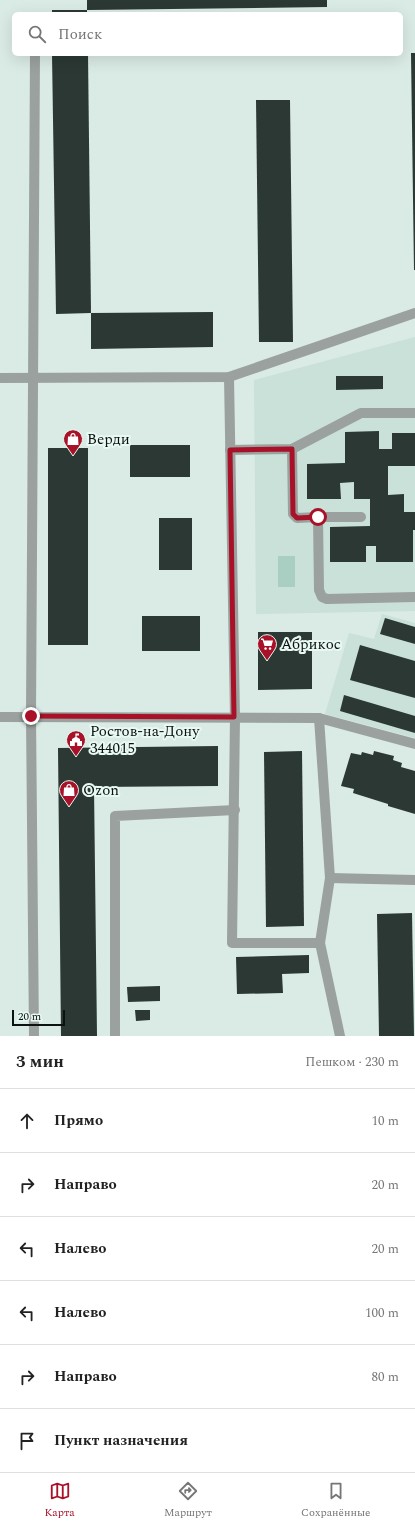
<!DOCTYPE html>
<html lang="ru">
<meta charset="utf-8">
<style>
body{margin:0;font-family:Spectral,serif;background:#f6f6f6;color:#222}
.scale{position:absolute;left:12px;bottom:10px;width:53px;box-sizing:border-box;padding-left:4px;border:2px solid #0c1210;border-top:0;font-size:11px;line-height:14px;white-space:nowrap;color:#0c1210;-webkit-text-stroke:3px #e8f8f2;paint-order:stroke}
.stop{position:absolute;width:12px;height:12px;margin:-9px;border:3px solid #a81128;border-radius:50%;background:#fff}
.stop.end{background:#a81128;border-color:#fff;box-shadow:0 1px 4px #0008}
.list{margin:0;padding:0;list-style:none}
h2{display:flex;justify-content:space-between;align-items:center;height:52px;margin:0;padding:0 16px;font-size:17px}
h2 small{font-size:13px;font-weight:400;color:#767676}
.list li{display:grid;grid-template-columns:26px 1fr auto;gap:12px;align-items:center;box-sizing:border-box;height:64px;padding:0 16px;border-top:1px solid #e0e0e0}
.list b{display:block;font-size:15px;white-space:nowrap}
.list em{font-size:13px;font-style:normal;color:#767676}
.icon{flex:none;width:22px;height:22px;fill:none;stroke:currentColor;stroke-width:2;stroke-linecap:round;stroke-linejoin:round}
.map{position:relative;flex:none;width:415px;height:1036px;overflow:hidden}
.search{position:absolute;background:#fff;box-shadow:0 4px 16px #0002;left:12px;right:12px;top:12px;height:44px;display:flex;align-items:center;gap:10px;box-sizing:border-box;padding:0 14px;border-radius:6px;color:#767676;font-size:15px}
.sheet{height:436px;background:#fff}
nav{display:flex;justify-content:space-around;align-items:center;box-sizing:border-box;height:56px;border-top:1px solid #e0e0e0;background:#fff;font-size:11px;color:#767676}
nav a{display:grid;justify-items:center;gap:2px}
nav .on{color:#a81128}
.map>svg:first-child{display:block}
.built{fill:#c9e1d8}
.green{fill:#a9cfc2}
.building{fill:#2b3833}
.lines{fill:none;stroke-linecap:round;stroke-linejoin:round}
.lane{stroke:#9aa19e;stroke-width:10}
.route{stroke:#a81128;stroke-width:5}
.labels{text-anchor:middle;stroke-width:4;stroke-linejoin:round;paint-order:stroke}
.poi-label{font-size:15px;fill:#0c1210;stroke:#e8f8f2;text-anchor:start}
</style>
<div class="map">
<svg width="415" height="1036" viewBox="0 0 415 1036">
<rect width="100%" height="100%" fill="#daeae4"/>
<!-- built -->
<g class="built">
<path d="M 415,337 L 415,611 L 256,614 L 254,380 Z"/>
<path d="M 382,614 L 415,623 L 415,738 L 325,714 L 349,633 L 374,639 Z"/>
</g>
<!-- green -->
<rect class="green" x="278" y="556" width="17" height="31"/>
<!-- building -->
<g class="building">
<path d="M 87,0 L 327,0 L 327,7 L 87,10 Z"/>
<rect x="52" y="10" width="35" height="4"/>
<path d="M 411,53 L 415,53 L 415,270 L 414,270 Z"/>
<path d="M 52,54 L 88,54 L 91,313 L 56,314 Z"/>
<path d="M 256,100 L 290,100 L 293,342 L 259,342 Z"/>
<path d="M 213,312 L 213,347 L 91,349 L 91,313 Z"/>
<path d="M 336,376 L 383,376 L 383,389 L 336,390 Z"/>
<path d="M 379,431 L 379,449 L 392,449 L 392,433 L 415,433 L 415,466 L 388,466 L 388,495 L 404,494 L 404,512 L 415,512 L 415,530 L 413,530 L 413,562 L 376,562 L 376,546 L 366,546 L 366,562 L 330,562 L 330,527 L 370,526 L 370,499 L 354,499 L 354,482 L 340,483 L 341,499 L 307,499 L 307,464 L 345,463 L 345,432 Z"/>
<rect x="130" y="445" width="60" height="32"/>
<rect x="48" y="448" width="40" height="197"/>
<rect x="159" y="518" width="33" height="52"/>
<rect x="142" y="616" width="58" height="35"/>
<path d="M 385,618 L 415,627 L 415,644 L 380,634 Z"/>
<path d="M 258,632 L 312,632 L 312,689 L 258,690 Z"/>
<path d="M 360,645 L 415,661 L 415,698 L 350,680 Z"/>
<path d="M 344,695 L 415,716 L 415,733 L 340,711 Z"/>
<path d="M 218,746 L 218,786 L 94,787 L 97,1036 L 61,1036 L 58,748 Z"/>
<path d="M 302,751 L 304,926 L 266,927 L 264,752 Z"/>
<path d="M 374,751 L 394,756 L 393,760 L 402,763 L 401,767 L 415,771 L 415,814 L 388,806 L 388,804 L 353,793 L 354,789 L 341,786 L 351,753 L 361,755 L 362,752 L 373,755 Z"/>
<path d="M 412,913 L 414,1036 L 379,1036 L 377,914 Z"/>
<path d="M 309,955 L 309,973 L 282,974 L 283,993 L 237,994 L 236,957 Z"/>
<path d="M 160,986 L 160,1001 L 128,1002 L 127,987 Z"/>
<path d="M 135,1010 L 150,1010 L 150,1020 L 136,1021 Z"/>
</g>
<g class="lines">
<!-- lane -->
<g class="lane">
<path d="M 229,377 L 235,717 L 232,943 L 320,943"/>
<path d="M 0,378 L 229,377 L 415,313"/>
<path d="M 292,449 L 293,514 L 297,518 L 318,517 L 319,590 L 322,597 L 327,599 L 415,597"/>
<path d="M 230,450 L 292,449 L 361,413 L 415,413"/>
<path d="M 318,517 L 361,517"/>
<path d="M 0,717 L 319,718 L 415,744"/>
<path d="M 319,718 L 330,878 L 320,943 L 340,1036"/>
<path d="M 330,878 L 415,880"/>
<path d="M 34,1036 L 31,716 L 35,54"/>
<path d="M 115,1036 L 115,816 L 235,810"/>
</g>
</g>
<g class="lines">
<!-- route -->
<path class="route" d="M 31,716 L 234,717 L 230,450 L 292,449 L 293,514 L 297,518 L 318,517"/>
</g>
<!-- icons -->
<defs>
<g id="shop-pin" transform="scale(1)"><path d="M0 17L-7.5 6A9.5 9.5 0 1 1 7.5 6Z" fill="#a81128" stroke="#e8f8f2"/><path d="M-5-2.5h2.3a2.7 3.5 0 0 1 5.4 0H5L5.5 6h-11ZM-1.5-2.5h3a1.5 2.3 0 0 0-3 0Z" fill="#fff"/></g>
<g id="supermarket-pin" transform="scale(1)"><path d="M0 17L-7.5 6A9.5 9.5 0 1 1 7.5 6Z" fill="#a81128" stroke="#e8f8f2"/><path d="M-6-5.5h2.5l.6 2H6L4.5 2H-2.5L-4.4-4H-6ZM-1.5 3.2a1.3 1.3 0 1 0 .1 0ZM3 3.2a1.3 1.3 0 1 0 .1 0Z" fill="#fff"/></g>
<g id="civic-pin" transform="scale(1)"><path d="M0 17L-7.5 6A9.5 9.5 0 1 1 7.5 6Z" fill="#a81128" stroke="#e8f8f2"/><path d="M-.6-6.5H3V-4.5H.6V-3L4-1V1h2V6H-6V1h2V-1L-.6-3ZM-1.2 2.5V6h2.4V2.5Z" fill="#fff"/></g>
</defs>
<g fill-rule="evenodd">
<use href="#shop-pin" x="73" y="439"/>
<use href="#supermarket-pin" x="267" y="644"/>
<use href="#civic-pin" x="76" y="740"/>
<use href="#shop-pin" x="69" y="790"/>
</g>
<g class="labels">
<!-- poi labels -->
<g class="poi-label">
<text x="87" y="444">Верди</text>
<text x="281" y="649">Абрикос</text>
<text x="90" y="736">Ростов-на-Дону<tspan x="90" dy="17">344015</tspan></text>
<text x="83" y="795">Ozon</text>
</g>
</g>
</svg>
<div class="scale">20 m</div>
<div class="stop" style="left:318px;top:517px"></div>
<div class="stop end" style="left:31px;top:716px"></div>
<div class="search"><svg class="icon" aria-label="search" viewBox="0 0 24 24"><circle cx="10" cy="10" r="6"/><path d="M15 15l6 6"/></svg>Поиск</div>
</div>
<section class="sheet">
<h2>3 мин<small>Пешком · 230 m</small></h2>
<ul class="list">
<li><svg class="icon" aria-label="ahead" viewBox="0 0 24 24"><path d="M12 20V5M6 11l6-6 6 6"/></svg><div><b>Прямо</b></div><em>10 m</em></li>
<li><svg class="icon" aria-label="right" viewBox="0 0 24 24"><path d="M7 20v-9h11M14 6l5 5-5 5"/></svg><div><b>Направо</b></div><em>20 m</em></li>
<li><svg class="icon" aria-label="left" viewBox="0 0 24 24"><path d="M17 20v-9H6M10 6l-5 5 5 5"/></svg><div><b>Налево</b></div><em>20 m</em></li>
<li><svg class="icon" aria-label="left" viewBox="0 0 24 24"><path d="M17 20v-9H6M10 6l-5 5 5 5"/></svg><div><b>Налево</b></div><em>100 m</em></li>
<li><svg class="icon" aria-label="right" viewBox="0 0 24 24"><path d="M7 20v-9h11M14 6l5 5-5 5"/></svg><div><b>Направо</b></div><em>80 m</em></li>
<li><svg class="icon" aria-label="arrive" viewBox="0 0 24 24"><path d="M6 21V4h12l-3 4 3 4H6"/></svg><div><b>Пункт назначения</b></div></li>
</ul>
</section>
<nav>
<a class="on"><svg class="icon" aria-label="map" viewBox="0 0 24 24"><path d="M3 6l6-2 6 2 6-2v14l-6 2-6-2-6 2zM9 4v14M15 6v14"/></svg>Карта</a>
<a><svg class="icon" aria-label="directions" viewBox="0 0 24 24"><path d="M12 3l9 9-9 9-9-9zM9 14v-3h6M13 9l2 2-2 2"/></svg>Маршрут</a>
<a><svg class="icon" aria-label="saved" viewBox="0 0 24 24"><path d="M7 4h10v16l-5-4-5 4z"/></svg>Сохранённые</a>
</nav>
